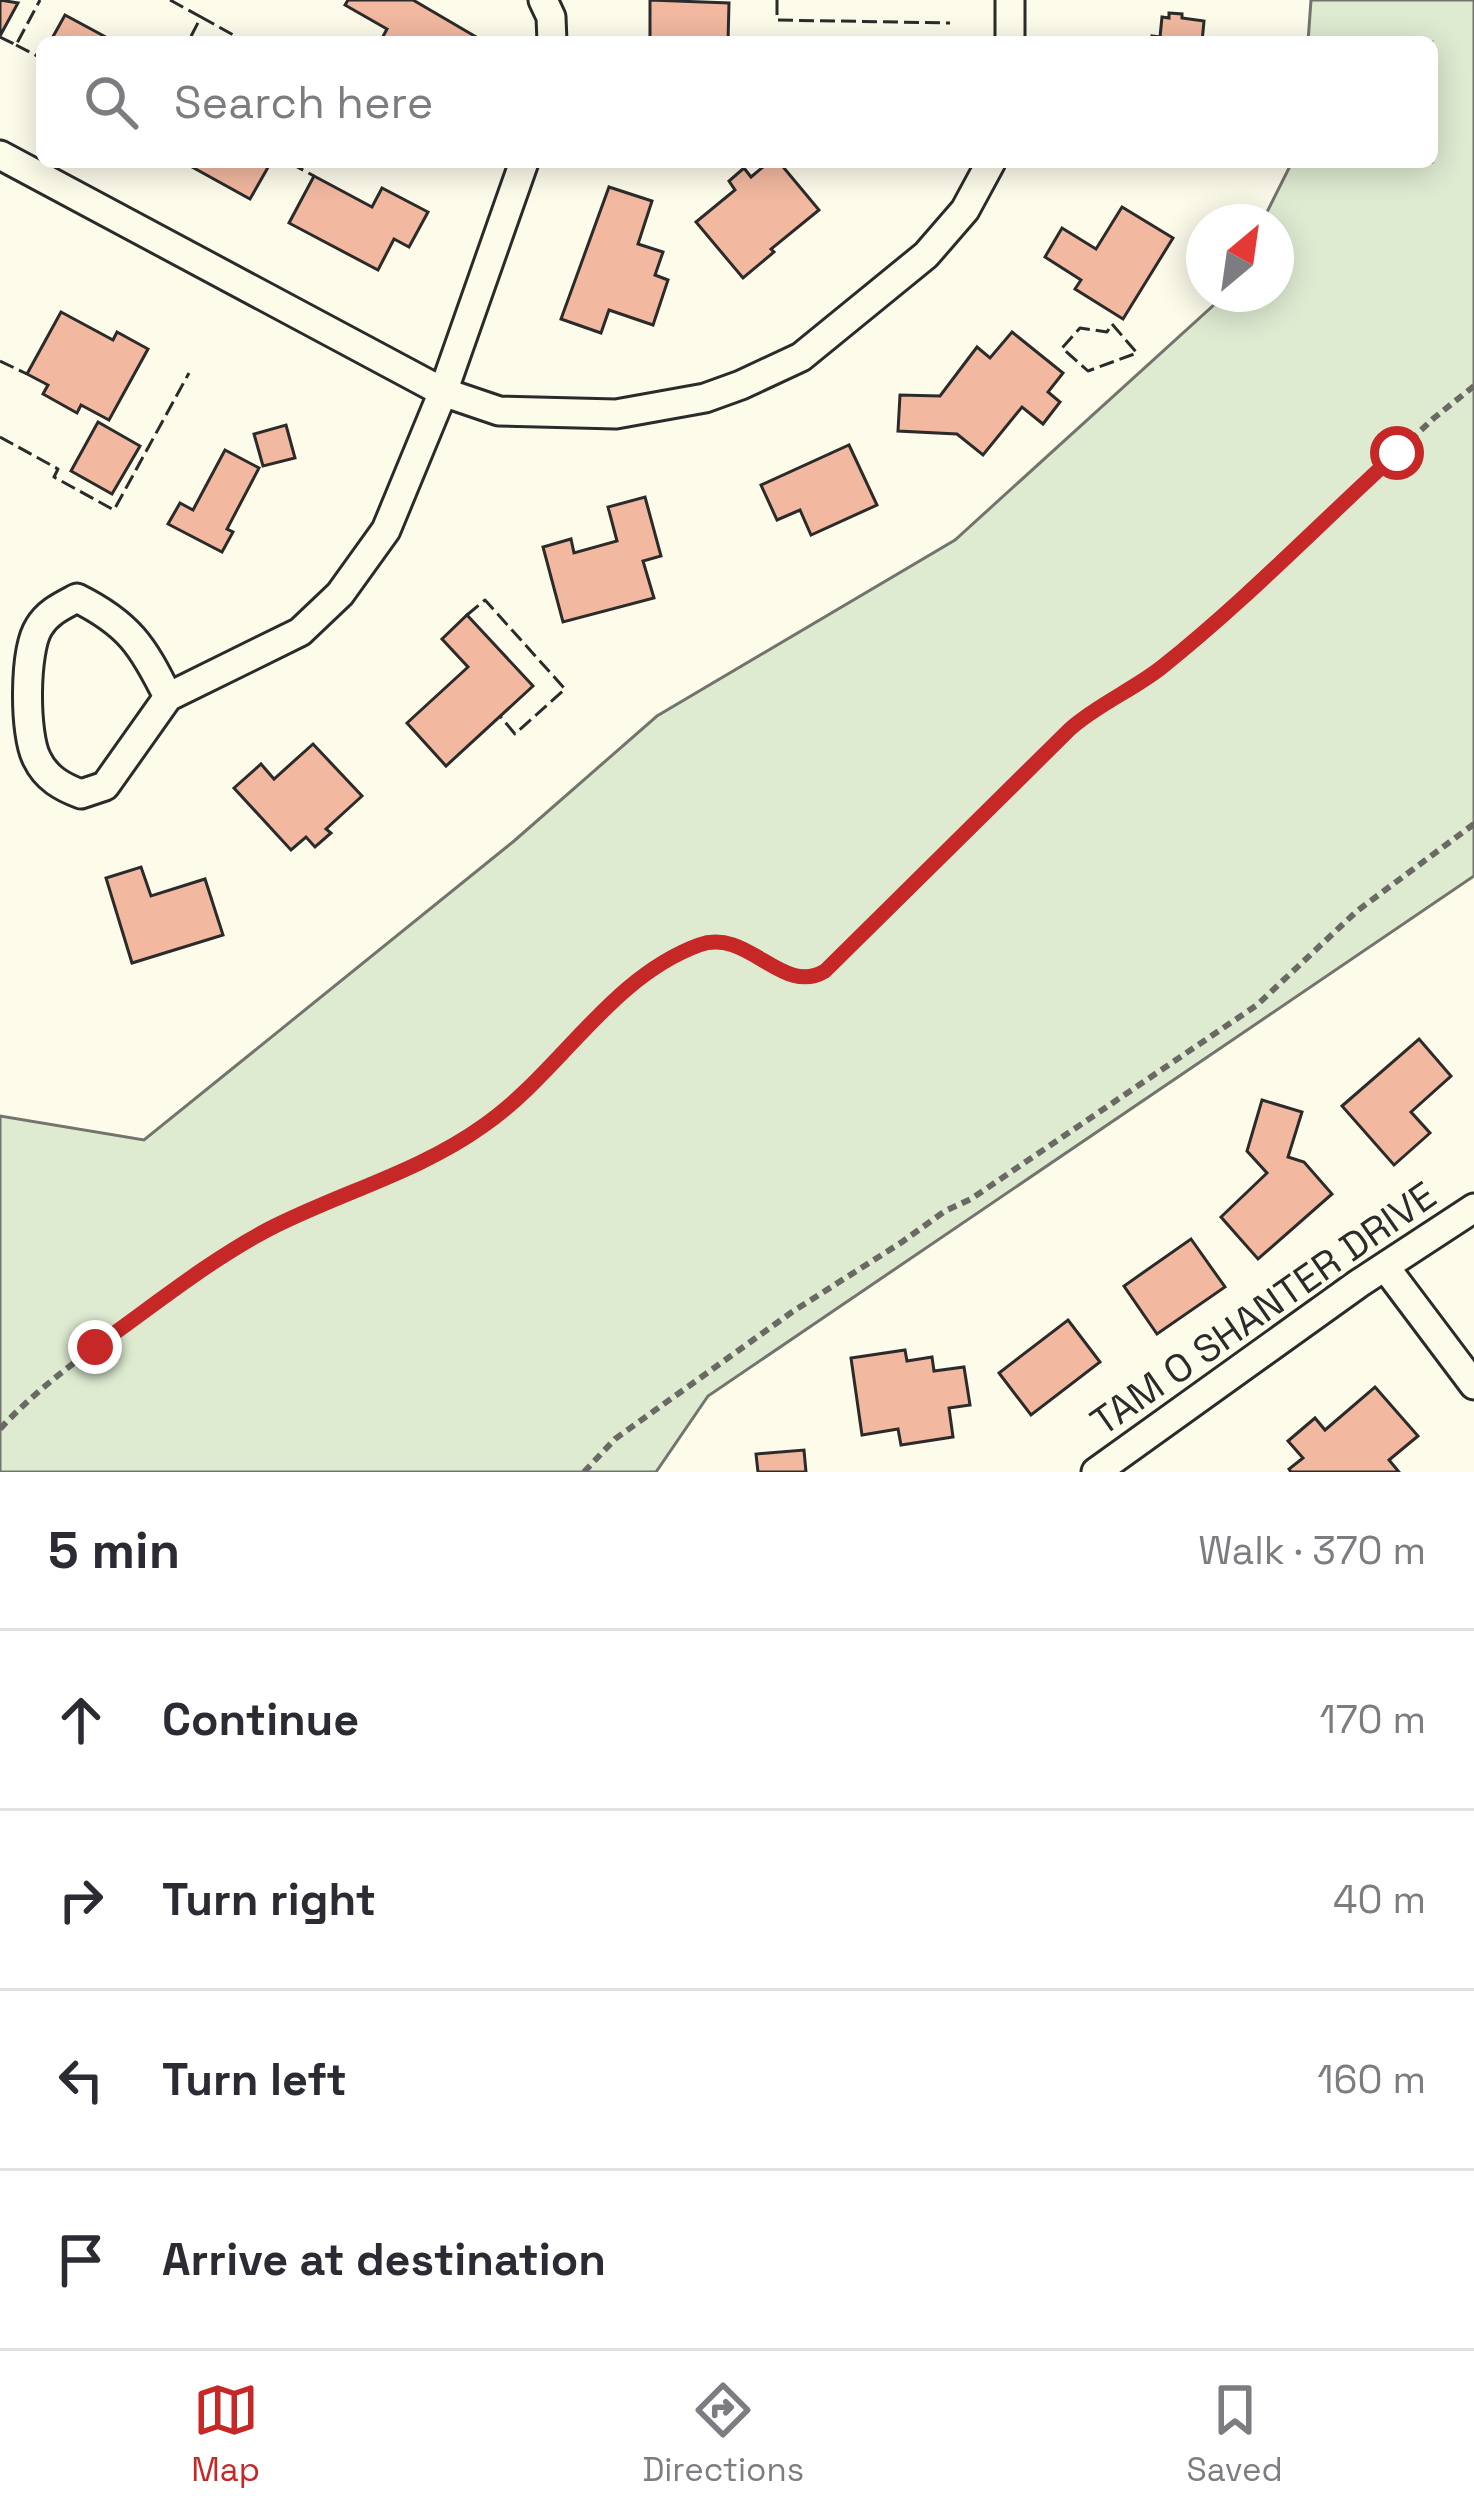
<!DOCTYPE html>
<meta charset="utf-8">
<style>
body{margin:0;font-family:"Space Grotesk",sans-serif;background:#f7f7f7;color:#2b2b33}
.compass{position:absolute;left:1186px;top:204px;width:108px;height:108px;border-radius:50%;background:#fff;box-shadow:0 6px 30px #0003;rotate:29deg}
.stop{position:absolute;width:36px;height:36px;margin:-27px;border:9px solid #c62828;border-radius:50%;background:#fff}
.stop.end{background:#c62828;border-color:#fff;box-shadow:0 3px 12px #0008}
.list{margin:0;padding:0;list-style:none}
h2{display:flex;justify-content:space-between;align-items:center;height:156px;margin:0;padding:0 48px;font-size:51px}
h2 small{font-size:39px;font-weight:400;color:#7c7c81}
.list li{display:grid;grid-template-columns:78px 1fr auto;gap:36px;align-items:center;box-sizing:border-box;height:180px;padding:0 48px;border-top:3px solid #e1e1e2}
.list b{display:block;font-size:45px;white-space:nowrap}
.list em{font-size:39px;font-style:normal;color:#7c7c81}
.icon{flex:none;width:66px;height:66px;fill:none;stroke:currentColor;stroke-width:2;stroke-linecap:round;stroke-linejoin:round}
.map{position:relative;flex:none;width:1474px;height:1472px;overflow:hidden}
.search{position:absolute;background:#fff;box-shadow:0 6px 30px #0003;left:36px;right:36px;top:36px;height:132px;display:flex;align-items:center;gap:30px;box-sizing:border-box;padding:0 42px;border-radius:18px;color:#7c7c81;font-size:45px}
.sheet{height:876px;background:#fff}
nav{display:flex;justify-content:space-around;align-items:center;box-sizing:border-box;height:168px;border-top:3px solid #e1e1e2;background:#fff;font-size:33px;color:#7c7c81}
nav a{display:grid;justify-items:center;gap:6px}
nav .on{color:#c62828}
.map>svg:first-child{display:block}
.green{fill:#deebd1;stroke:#74746e;stroke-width:3}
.building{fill:#f2b8a0;stroke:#2b2b2b;stroke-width:3}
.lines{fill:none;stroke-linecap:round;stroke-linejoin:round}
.street-casing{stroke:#2b2b2b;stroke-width:33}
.path{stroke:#6a6964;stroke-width:6;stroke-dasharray:9 6;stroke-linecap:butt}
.street{stroke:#fdfbea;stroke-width:27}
.fence{stroke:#2b2b2b;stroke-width:3;stroke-dasharray:15 6;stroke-linecap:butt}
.route{stroke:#c62828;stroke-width:15}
.labels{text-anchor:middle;stroke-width:9;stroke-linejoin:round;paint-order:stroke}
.street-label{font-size:39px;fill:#2b2b2b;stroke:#fdfbea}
</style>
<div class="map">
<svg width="1474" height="1472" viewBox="0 0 1474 1472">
<rect width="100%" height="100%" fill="#fdfbea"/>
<!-- green -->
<path class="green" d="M 1311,0 L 1474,0 L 1474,876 L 708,1396 L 656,1472 L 0,1472 L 0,1116 L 144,1140 L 514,841 L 657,716 L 955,540 L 1226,294 L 1276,294 L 1276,222 L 1262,222 L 1292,162 L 1432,162 L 1432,42 L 1308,42 Z"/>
<!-- building -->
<g class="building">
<path d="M 0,0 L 18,3 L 0,36 Z"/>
<path d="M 348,0 L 413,0 L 478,38 L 476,42 L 380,42 L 387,29 L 345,5 Z"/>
<path d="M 650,0 L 729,3 L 728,42 L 650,42 Z"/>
<path d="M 1169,13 L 1182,14 L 1182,18 L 1204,21 L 1202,42 L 1152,42 L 1152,36 L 1160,37 L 1162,17 L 1169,18 Z"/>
<path d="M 65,15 L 115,42 L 50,42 Z"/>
<path d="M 183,162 L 271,162 L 250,199 Z"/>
<path d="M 769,162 L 779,162 L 819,210 L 771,249 L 774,252 L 743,278 L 696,222 L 735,190 L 729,181 L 744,168 L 751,177 Z"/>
<path d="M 314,176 L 372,207 L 382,188 L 428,212 L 409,247 L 394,239 L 378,270 L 289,223 Z"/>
<path d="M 609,187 L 652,201 L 638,244 L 663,252 L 655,275 L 668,280 L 653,325 L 609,310 L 601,333 L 561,319 Z"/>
<path d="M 1122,207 L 1173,238 L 1123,319 L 1075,289 L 1081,280 L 1045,257 L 1062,228 L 1096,249 Z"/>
<path d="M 61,312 L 113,340 L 117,332 L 148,349 L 109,420 L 81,405 L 77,413 L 43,394 L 48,385 L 27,374 Z"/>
<path d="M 1012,332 L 1063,373 L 1048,392 L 1060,402 L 1043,424 L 1022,407 L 983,455 L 957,434 L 898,431 L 900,395 L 940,396 L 977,347 L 990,358 Z"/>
<path d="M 98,422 L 140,446 L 112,494 L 71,471 Z"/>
<path d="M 286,425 L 295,458 L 263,466 L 254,434 Z"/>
<path d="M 849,445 L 877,505 L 811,535 L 800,510 L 777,520 L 761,485 Z"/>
<path d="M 225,450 L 259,468 L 227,529 L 233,532 L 222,552 L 168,524 L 180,503 L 193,510 Z"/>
<path d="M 645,497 L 661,556 L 643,561 L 654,598 L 563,622 L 543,547 L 571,539 L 574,553 L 617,541 L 608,507 Z"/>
<path d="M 467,615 L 533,686 L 446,766 L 407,723 L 468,667 L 442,639 Z"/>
<path d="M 313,744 L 362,796 L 326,829 L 331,833 L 315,847 L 306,837 L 291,850 L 234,788 L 261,764 L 274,779 Z"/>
<path d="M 141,867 L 151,896 L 205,879 L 223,935 L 132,963 L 106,878 Z"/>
<path d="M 1419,1039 L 1451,1076 L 1411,1112 L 1430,1133 L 1394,1165 L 1342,1106 Z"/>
<path d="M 1262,1100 L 1302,1112 L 1288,1157 L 1304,1162 L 1332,1194 L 1258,1259 L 1221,1217 L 1267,1173 L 1247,1151 Z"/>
<path d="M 1191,1239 L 1225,1287 L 1157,1334 L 1124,1286 Z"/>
<path d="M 1068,1320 L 1100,1362 L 1031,1415 L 999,1373 Z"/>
<path d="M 905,1350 L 907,1361 L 932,1357 L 934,1371 L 964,1367 L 970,1405 L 949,1408 L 953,1437 L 901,1445 L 898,1429 L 862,1435 L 851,1358 Z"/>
<path d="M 1375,1387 L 1418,1436 L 1389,1460 L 1399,1472 L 1291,1472 L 1289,1469 L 1303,1458 L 1288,1441 L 1315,1418 L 1325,1430 Z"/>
<path d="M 804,1450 L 806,1472 L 758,1472 L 756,1454 Z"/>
</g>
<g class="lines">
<!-- street casing -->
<g class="street-casing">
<g id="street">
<path d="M 543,0 L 551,17 L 552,42"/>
<path d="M 1010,42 L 1010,0"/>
<path d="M 0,155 L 443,392 L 499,411 L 616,414 L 705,398 L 741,385 L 801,357 L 926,255 L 965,210 L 991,162"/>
<path d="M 168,697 C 143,646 129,624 77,598 C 62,606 48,612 39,627 C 24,650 24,735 37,759 C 46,778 62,787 81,794 L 105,786 L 168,697 L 300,632 L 340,594 L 386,530 L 443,392 L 524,162"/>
<path d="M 1386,1268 L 1474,1385"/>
<path d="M 1096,1472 L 1358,1284 L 1474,1208"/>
</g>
</g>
<!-- path -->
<g class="path">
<path d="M 0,1429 C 44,1381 97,1346 149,1309 C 189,1281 228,1251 271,1229 C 340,1193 420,1171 484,1126 C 560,1072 610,978 699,945 C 748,927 782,997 825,971 L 1070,729 L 1092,709 L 1159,670 L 1231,608 L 1434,418 L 1474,386"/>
<path d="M 584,1472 L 615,1439 L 792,1312 L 902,1242 L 945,1211 L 971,1199 L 1257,1005 L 1357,911 L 1474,824"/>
</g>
<!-- street -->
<use href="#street" class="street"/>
<!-- fence -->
<g class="fence">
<path d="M 170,0 L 201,17 L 188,42"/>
<path d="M 777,0 L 777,20 L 950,23"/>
<path d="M 201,17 L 246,42"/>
<path d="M 0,37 L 16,45 L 40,0"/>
<path d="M 264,42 L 267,42"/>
<path d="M 16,45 L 41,58"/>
<path d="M 290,163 L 314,176"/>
<path d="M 1112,324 L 1137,353 L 1088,371 L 1062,348 L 1080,328 L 1107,332 Z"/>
<path d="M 0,361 L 27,374"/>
<path d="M 0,437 L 58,469 L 54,477 L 114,510 L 189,373"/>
<path d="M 467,615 L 485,600 L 565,689 L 515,734 L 500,716"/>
</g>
</g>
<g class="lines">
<!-- route -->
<path class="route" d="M 95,1347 C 152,1307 208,1261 269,1229 C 339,1193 419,1172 483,1126 C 560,1073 609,978 699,945 C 748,927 782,997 825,971 L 1070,729 C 1098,704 1133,690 1162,667 C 1245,601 1319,524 1397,453"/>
</g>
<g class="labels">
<!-- street labels -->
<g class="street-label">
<text transform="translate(1263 1308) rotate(-35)" y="14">TAM O SHANTER DRIVE</text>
</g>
</g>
</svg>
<svg class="compass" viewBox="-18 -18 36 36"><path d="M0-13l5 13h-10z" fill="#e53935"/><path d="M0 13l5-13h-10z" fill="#7c7c81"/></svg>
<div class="stop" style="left:1397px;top:453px"></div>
<div class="stop end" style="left:95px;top:1347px"></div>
<div class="search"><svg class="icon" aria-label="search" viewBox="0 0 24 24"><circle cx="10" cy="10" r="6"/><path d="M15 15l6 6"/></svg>Search here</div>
</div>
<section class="sheet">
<h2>5 min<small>Walk · 370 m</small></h2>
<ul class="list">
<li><svg class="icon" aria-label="ahead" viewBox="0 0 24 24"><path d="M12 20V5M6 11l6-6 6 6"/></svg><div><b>Continue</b></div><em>170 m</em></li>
<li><svg class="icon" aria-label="right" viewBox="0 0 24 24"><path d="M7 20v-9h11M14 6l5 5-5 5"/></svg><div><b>Turn right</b></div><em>40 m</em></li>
<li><svg class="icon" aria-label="left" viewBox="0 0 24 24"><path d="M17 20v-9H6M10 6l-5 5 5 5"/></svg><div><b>Turn left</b></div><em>160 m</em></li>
<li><svg class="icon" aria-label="arrive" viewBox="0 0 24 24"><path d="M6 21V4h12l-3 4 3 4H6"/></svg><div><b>Arrive at destination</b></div></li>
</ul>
</section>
<nav>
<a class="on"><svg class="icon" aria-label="map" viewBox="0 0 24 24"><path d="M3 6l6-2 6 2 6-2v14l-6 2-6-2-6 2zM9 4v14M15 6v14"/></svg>Map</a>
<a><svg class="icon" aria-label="directions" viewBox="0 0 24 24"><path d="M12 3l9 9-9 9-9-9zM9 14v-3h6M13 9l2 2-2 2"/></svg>Directions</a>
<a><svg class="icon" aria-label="saved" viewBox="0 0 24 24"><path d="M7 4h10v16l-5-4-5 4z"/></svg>Saved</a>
</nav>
